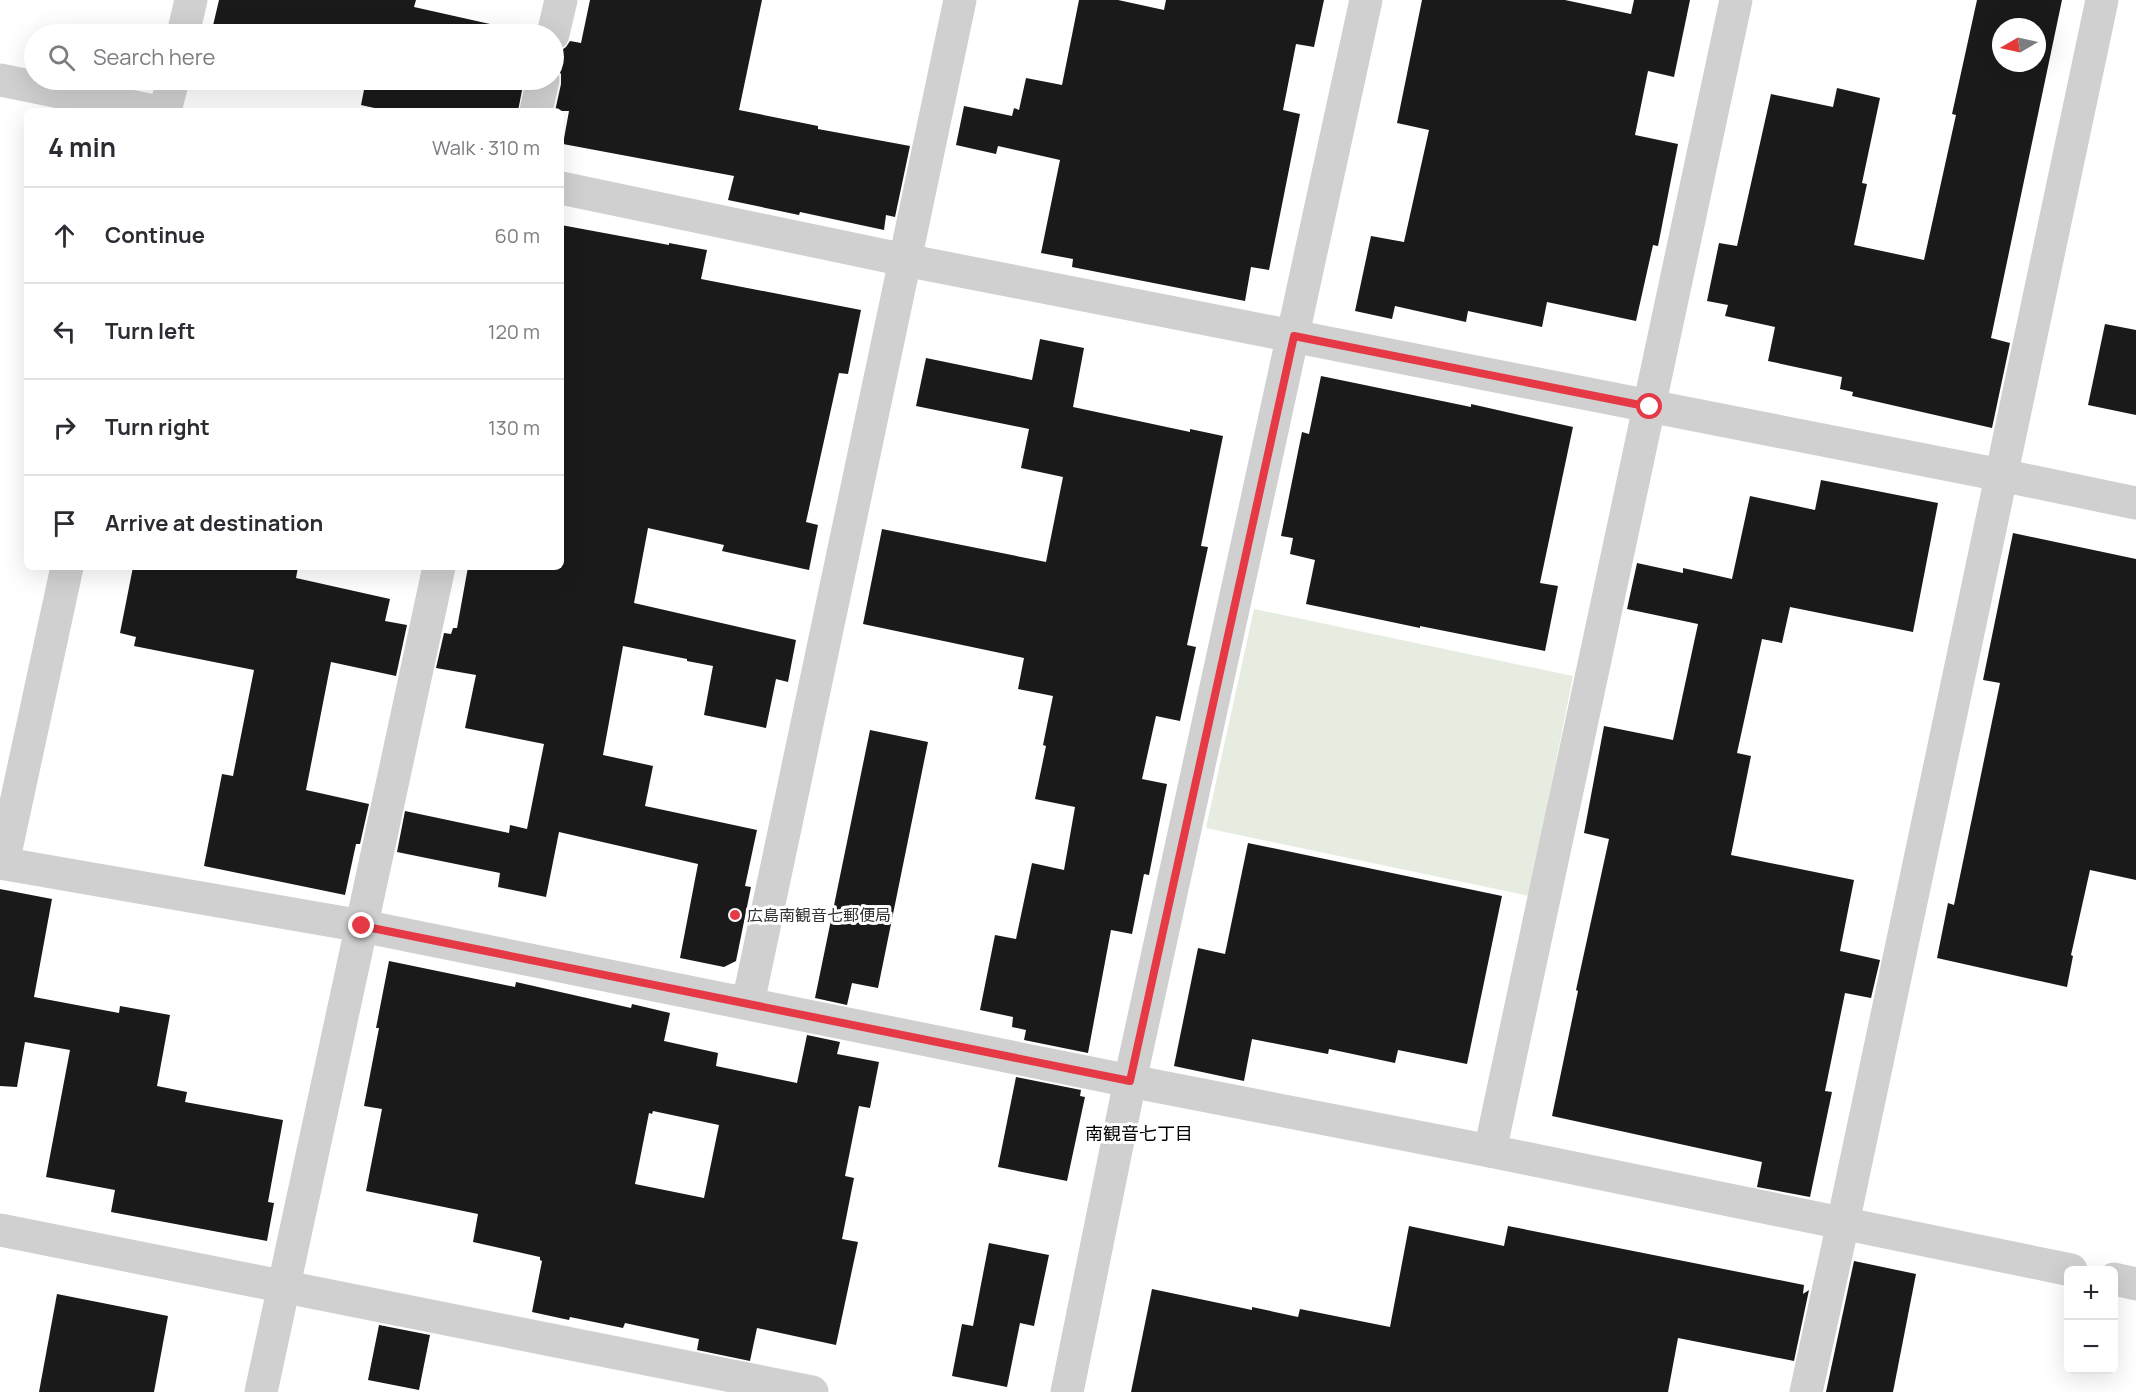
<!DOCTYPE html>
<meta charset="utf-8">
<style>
body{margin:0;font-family:Manrope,"Noto Sans JP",sans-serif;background:#f7f7f7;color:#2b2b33}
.controls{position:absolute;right:18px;bottom:18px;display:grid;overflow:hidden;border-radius:9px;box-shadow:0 6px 24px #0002}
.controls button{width:54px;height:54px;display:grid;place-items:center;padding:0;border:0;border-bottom:2px solid #e1e1e2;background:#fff;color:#2b2b33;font:30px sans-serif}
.compass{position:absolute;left:1992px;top:18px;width:54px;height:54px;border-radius:50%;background:#fff;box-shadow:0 6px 24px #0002;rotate:261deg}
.stop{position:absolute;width:18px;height:18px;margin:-14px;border:4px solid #e63946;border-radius:50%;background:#fff}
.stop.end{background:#e63946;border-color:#fff;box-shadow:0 2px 6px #0008}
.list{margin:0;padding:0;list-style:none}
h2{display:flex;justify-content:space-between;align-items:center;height:78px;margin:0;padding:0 24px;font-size:26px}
h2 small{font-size:20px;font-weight:400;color:#7c7c81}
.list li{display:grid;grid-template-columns:39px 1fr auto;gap:18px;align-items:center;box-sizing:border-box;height:96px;padding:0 24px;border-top:2px solid #e1e1e2}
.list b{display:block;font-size:22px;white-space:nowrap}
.list em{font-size:20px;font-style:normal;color:#7c7c81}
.icon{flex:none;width:33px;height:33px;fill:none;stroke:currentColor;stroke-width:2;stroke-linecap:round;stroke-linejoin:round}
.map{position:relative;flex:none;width:2136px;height:1392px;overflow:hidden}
.search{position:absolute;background:#fff;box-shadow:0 6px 24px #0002;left:24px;top:24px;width:540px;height:66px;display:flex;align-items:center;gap:15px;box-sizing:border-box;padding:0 21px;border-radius:33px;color:#7c7c81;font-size:22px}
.panel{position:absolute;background:#fff;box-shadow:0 6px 24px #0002;left:24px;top:108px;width:540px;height:462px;border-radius:9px}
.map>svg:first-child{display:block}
.green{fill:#e6ecdf}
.building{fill:#1a1a1a;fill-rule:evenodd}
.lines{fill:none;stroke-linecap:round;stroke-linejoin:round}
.street{stroke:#d0d0d0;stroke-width:33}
.route{stroke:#e63946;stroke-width:8}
.poi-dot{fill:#e63946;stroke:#fff;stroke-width:2}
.labels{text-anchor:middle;stroke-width:6;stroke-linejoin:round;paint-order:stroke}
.poi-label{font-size:16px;fill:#333;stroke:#fff;text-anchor:start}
.neighbourhood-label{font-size:18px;fill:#000;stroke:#fff}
</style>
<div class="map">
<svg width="2136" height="1392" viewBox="0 0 2136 1392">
<rect width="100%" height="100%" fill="#fff"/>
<!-- green -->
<path class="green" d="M 1254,609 L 1573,676 L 1529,896 L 1206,828 Z"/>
<!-- building -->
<g class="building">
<path d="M 219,0 L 416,0 L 414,7 L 535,34 L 211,34 Z"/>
<path d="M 590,0 L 762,0 L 739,110 L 818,126 L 818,129 L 910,146 L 895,217 L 886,215 L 884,230 L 800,212 L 799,215 L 728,200 L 734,176 L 563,144 L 569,111 L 555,111 L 561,84 L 561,74 L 554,65 L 554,52 L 559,52 L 566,47 L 570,41 L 581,43 Z"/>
<path d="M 1079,0 L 1118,0 L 1164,10 L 1166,0 L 1324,0 L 1314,47 L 1296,44 L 1283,110 L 1300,114 L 1269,270 L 1251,267 L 1245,301 L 1072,267 L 1073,259 L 1041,253 L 1060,160 L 998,146 L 996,154 L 956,145 L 964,106 L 1012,116 L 1014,108 L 1019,110 L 1026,78 L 1062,85 Z"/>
<path d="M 1422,0 L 1565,0 L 1631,14 L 1634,0 L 1690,0 L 1674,77 L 1648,71 L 1635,135 L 1678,144 L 1658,246 L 1653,245 L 1636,321 L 1547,302 L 1542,327 L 1468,311 L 1466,322 L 1395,306 L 1392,319 L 1355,311 L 1371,236 L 1404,242 L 1429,130 L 1397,123 Z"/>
<path d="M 1977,0 L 2062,0 L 1991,338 L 2010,343 L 1992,428 L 1852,396 L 1853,392 L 1840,389 L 1842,377 L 1768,361 L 1775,327 L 1725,316 L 1728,305 L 1707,301 L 1719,243 L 1737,246 L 1771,94 L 1833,107 L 1837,88 L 1880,98 L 1862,183 L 1867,184 L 1854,245 L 1924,260 L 1956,115 L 1952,114 ZM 2001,27 L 2037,27 L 2037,63 L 2001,63 Z"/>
<path d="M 316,80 L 524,80 L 518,111 L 388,111 L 361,105 L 364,90 Z"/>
<path d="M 561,225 L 669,245 L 669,243 L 707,250 L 701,279 L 861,310 L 848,374 L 839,373 L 806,522 L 818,525 L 809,570 L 722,551 L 724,545 L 648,528 L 634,603 L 796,640 L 788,682 L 776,679 L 766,728 L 704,715 L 713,666 L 687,661 L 687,659 L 623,646 L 603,755 L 653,766 L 645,806 L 757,830 L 745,886 L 751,887 L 736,961 L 724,967 L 680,958 L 698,864 L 559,832 L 546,897 L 498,887 L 500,873 L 397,852 L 405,811 L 509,833 L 510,825 L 527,829 L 544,744 L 465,728 L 476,675 L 436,668 L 444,633 L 451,634 L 453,628 L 457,628 L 468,567 L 561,567 Z"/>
<path d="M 2105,324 L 2136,330 L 2136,415 L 2088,405 Z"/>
<path d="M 1040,339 L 1084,348 L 1073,407 L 1190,432 L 1190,429 L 1223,436 L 1201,546 L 1208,547 L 1187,645 L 1196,647 L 1180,721 L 1156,716 L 1142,779 L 1167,784 L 1149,875 L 1144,874 L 1132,934 L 1111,930 L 1088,1053 L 1024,1040 L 1026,1030 L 1012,1027 L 1013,1017 L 980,1010 L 995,935 L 1016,939 L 1032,863 L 1064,870 L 1075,807 L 1035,799 L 1046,746 L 1043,745 L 1053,696 L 1018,689 L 1024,658 L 863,624 L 882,529 L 1046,562 L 1063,477 L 1021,468 L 1029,429 L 916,406 L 926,358 L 1032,380 Z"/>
<path d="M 1321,376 L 1471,407 L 1471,404 L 1573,427 L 1540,583 L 1558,586 L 1545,651 L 1420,626 L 1420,628 L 1306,604 L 1315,560 L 1290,554 L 1293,538 L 1281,536 L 1302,432 L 1309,434 Z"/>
<path d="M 1821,480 L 1938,503 L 1913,632 L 1790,607 L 1782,643 L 1762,639 L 1737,753 L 1751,756 L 1731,855 L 1854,880 L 1840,951 L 1880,960 L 1871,998 L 1845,993 L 1825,1091 L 1832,1092 L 1810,1197 L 1757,1187 L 1762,1162 L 1552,1116 L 1578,991 L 1576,990 L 1609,839 L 1584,833 L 1604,726 L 1673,740 L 1698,624 L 1627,609 L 1637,563 L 1683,573 L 1683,568 L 1732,579 L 1750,496 L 1815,510 Z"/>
<path d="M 2013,533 L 2136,559 L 2136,880 L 2090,870 L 2071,955 L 2073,956 L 2067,987 L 1937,958 L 1948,903 L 1954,905 L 2000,683 L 1983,680 Z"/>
<path d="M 133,567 L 298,567 L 296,578 L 390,599 L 385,621 L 407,625 L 396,676 L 331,662 L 306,790 L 369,804 L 360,844 L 356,844 L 345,895 L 204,866 L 222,774 L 233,776 L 254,670 L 134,646 L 136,637 L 120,633 Z"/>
<path d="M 870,730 L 928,742 L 878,988 L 852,983 L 847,1005 L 815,998 Z"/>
<path d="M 1248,843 L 1502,896 L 1467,1064 L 1398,1050 L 1395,1063 L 1329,1049 L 1328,1054 L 1252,1039 L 1244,1081 L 1174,1066 L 1198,948 L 1225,954 Z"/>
<path d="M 0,889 L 52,899 L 34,997 L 119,1013 L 120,1006 L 170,1015 L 157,1086 L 187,1092 L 185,1102 L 283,1120 L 268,1202 L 274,1203 L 267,1241 L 111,1212 L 115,1190 L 46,1177 L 70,1050 L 25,1042 L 17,1087 L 0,1086 Z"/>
<path d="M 389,961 L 515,987 L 516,982 L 631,1008 L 632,1004 L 670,1013 L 664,1041 L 718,1053 L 716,1066 L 797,1083 L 807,1035 L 840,1042 L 837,1054 L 879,1062 L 870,1108 L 859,1106 L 845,1176 L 854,1178 L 842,1239 L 858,1242 L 836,1345 L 757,1328 L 750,1361 L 697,1350 L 699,1339 L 625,1323 L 623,1328 L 570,1317 L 569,1320 L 532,1312 L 542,1261 L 540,1260 L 540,1257 L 473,1242 L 478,1214 L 366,1191 L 382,1109 L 364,1106 L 379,1028 L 376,1028 ZM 653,1111 L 719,1125 L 704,1198 L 635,1184 L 649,1113 L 652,1114 Z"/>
<path d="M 1016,1077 L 1081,1090 L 1080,1096 L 1085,1097 L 1067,1181 L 998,1167 Z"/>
<path d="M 1409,1226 L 1504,1246 L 1508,1226 L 1804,1285 L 1803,1294 L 1809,1290 L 1794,1361 L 1678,1338 L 1668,1392 L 1131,1392 L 1152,1289 L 1252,1310 L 1252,1307 L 1298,1317 L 1300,1309 L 1390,1327 Z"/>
<path d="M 989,1243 L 1049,1255 L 1034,1326 L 1020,1323 L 1007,1387 L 952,1376 L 962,1324 L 973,1326 Z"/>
<path d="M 1854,1261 L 1916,1274 L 1893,1392 L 1826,1392 Z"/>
<path d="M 57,1294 L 168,1316 L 154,1392 L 39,1392 Z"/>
<path d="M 379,1325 L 430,1335 L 419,1390 L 368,1380 Z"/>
</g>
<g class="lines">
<!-- street -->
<g class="street">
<path d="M 183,34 L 191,0"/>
<path d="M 553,34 L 561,0"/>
<path d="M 0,80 L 154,111"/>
<path d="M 165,111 L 173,80"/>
<path d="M 536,111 L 543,80"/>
<path d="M 561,188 L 905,260 L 2001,475 L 2136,503"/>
<path d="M 0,863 L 362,926 L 1130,1081 L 1490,1151 L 2071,1270"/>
<path d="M 3,863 L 67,567"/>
<path d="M 748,1003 L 960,0"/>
<path d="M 1490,1151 L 1736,0"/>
<path d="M 0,1230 L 812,1392"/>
<path d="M 2114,1279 L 2136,1284"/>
<path d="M 261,1392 L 439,567"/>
<path d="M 1067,1392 L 1130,1081 L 1366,0"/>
<path d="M 1806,1392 L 1843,1223 L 2102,0"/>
</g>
</g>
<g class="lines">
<!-- route -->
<path class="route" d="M 362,926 L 1130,1081 L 1294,336 L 1650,407"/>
</g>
<!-- markers -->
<circle class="poi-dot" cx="735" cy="915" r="6"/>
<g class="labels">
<!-- poi labels -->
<g class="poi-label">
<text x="747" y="921">広島南観音七郵便局</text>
</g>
<!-- neighbourhood labels -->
<g class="neighbourhood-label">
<text x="1139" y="1140">南観音七丁目</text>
</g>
</g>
</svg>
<div class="controls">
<button>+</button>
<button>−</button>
</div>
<svg class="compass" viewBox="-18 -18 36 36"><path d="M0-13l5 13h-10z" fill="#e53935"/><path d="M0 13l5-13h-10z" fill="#7c7c81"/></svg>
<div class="stop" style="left:1650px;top:407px"></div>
<div class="stop end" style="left:362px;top:926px"></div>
<div class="search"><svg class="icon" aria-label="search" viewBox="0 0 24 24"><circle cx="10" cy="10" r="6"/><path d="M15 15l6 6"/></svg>Search here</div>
<section class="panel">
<h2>4 min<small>Walk · 310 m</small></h2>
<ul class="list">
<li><svg class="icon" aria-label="ahead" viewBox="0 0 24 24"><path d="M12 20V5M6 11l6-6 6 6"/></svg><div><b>Continue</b></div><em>60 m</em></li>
<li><svg class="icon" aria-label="left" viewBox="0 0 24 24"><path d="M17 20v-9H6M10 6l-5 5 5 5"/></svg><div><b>Turn left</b></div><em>120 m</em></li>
<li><svg class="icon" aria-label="right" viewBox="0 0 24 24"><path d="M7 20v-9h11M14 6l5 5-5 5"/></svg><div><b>Turn right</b></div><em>130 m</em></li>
<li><svg class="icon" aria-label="arrive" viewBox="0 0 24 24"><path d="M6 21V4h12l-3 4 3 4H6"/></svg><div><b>Arrive at destination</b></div></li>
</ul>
</section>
</div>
